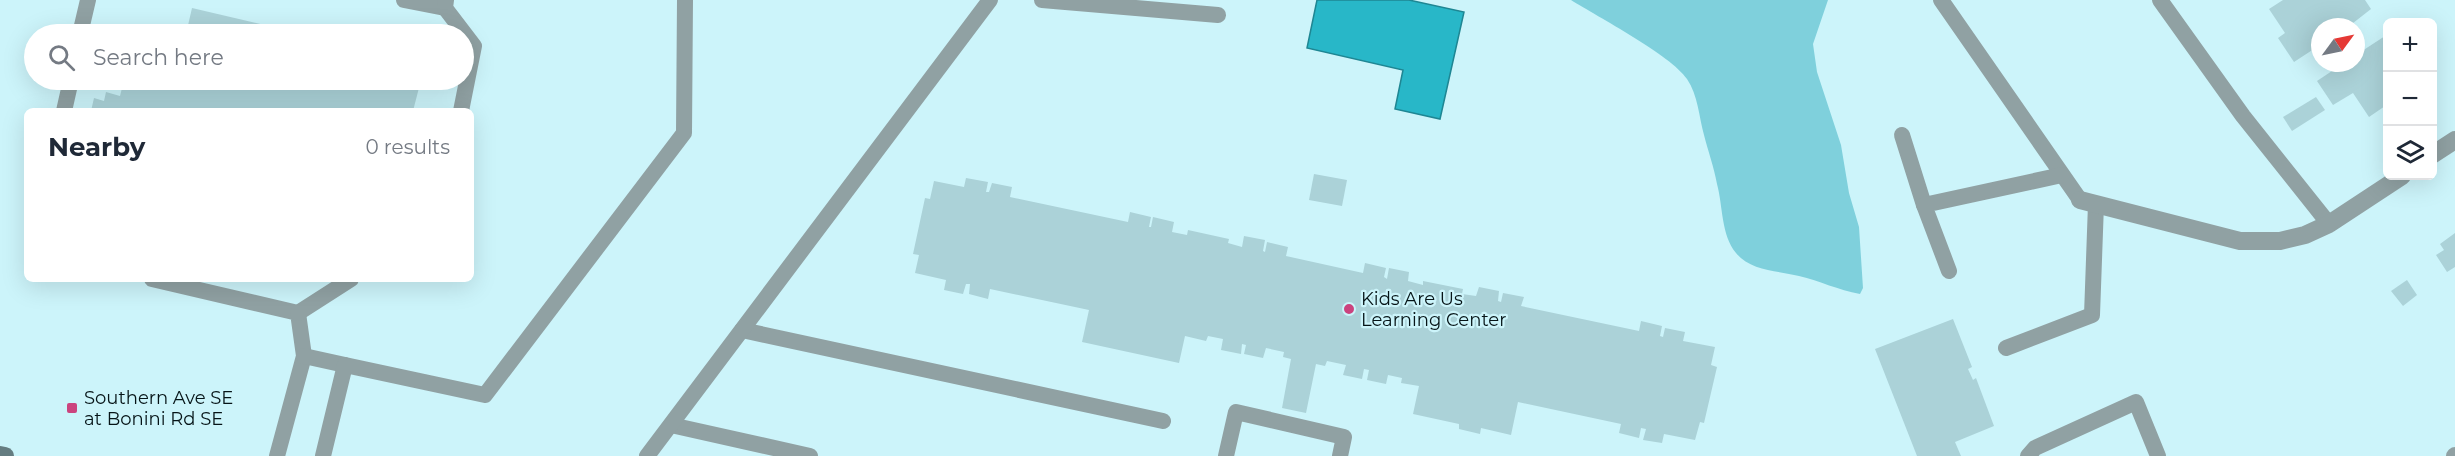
<!DOCTYPE html>
<meta charset="utf-8">
<style>
body{margin:0;font-family:Montserrat,sans-serif;background:#f2f2f3;color:#1f2937}
.controls{position:absolute;right:18px;top:18px;display:grid;overflow:hidden;border-radius:9px;box-shadow:0 6px 24px #0002}
.controls button{width:54px;height:54px;display:grid;place-items:center;padding:0;border:0;border-bottom:2px solid #e0e1e3;background:#fff;color:#1f2937;font:30px sans-serif}
.compass{position:absolute;left:2311px;top:18px;width:54px;height:54px;border-radius:50%;background:#fff;box-shadow:0 6px 24px #0002;rotate:57deg}
.list{margin:0;padding:0;list-style:none}
h2{display:flex;justify-content:space-between;align-items:center;height:78px;margin:0;padding:0 24px;font-size:26px}
h2 small{font-size:20px;font-weight:400;color:#747a83}
.icon{flex:none;width:33px;height:33px;fill:none;stroke:currentColor;stroke-width:2;stroke-linecap:round;stroke-linejoin:round}
.map{position:relative;flex:none;width:2455px;height:456px;overflow:hidden}
.search{position:absolute;background:#fff;box-shadow:0 6px 24px #0002;left:24px;top:24px;width:450px;height:66px;display:flex;align-items:center;gap:15px;box-sizing:border-box;padding:0 21px;border-radius:33px;color:#747a83;font-size:22px}
.panel{position:absolute;background:#fff;box-shadow:0 6px 24px #0002;left:24px;top:108px;width:450px;height:174px;border-radius:9px}
.map>svg:first-child{display:block}
.green{fill:#7fd0dc}
.water{fill:#28b7c8;stroke:#1e8693;stroke-width:1.5}
.building{fill:#abd2d8}
.lines{fill:none;stroke-linecap:round;stroke-linejoin:round}
.lane{stroke:#90a1a3;stroke-width:16}
.street{stroke:#90a1a3;stroke-width:18}
.secondary{stroke:#657d81;stroke-width:18}
.poi-dot{fill:#cb437e;stroke:#ccf4fa;stroke-width:2}
.labels{text-anchor:middle;stroke-width:4.5;stroke-linejoin:round;paint-order:stroke}
.poi-label{font-size:18px;fill:#061417;stroke:#ccf4fa;text-anchor:start}
</style>
<div class="map">
<svg width="2455" height="456" viewBox="0 0 2455 456">
<rect width="100%" height="100%" fill="#ccf4fa"/>
<!-- green -->
<path class="green" d="M 1571,0 L 1828,0 L 1813,44 L 1817,72 L 1841,145 L 1849,193 L 1859,227 L 1863,288 L 1860,294 C 1838,290 1820,281 1799,276 C 1779,271 1750,271 1736,253 C 1721,235 1723,206 1717,184 C 1714,167 1708,151 1704,135 C 1699,117 1698,95 1687,79 C 1671,55 1598,17 1571,0 Z"/>
<!-- water -->
<path class="water" d="M 1317,0 L 1409,0 L 1464,12 L 1440,119 L 1395,109 L 1403,70 L 1307,48 Z"/>
<!-- building -->
<g class="building">
<path d="M 2283,0 L 2365,0 L 2371,9 L 2348,27 L 2320,27 L 2320,45 L 2294,62 L 2278,38 L 2285,33 L 2269,9 Z"/>
<path d="M 192,8 L 303,34 L 186,34 Z"/>
<path d="M 135,30 L 151,34 L 134,34 Z"/>
<path d="M 2385,36 L 2388,41 L 2388,104 L 2369,117 L 2353,93 L 2333,105 L 2317,81 L 2344,63 L 2356,63 L 2356,55 Z"/>
<path d="M 124,80 L 421,80 L 413,111 L 91,111 L 94,98 L 104,101 L 106,92 L 120,96 Z"/>
<path d="M 2316,97 L 2325,110 L 2292,131 L 2283,117 Z"/>
<path d="M 1314,174 L 1347,180 L 1342,206 L 1309,200 Z"/>
<path d="M 966,178 L 988,182 L 986,192 L 989,192 L 992,183 L 1012,187 L 1010,197 L 1128,222 L 1130,212 L 1151,217 L 1149,227 L 1151,227 L 1153,217 L 1174,222 L 1172,232 L 1187,235 L 1188,230 L 1229,239 L 1228,243 L 1242,247 L 1244,236 L 1265,240 L 1263,251 L 1265,252 L 1267,242 L 1288,247 L 1286,256 L 1363,273 L 1365,263 L 1386,268 L 1384,277 L 1387,279 L 1389,268 L 1409,272 L 1408,281 L 1423,285 L 1423,281 L 1463,289 L 1462,294 L 1476,296 L 1479,287 L 1499,291 L 1498,301 L 1501,302 L 1503,293 L 1524,297 L 1521,306 L 1639,331 L 1641,321 L 1662,326 L 1660,336 L 1663,337 L 1665,328 L 1685,332 L 1683,341 L 1715,347 L 1711,365 L 1717,367 L 1704,423 L 1700,422 L 1695,440 L 1664,434 L 1662,443 L 1643,440 L 1646,429 L 1641,428 L 1639,438 L 1619,433 L 1621,424 L 1518,402 L 1511,435 L 1481,428 L 1480,434 L 1459,429 L 1459,424 L 1413,414 L 1419,386 L 1401,383 L 1402,378 L 1388,375 L 1386,384 L 1367,380 L 1369,370 L 1364,369 L 1362,379 L 1343,375 L 1346,365 L 1327,361 L 1325,366 L 1316,364 L 1306,413 L 1282,408 L 1291,359 L 1283,357 L 1284,352 L 1266,348 L 1263,358 L 1244,354 L 1246,345 L 1242,344 L 1241,354 L 1221,350 L 1223,339 L 1208,336 L 1206,341 L 1185,336 L 1179,363 L 1082,342 L 1089,310 L 990,289 L 988,299 L 969,294 L 970,284 L 966,284 L 963,294 L 944,290 L 946,280 L 915,273 L 919,255 L 913,254 L 925,198 L 930,199 L 934,181 L 964,187 Z"/>
<path d="M 2455,233 L 2455,267 L 2447,272 L 2436,255 L 2444,250 L 2440,244 Z"/>
<path d="M 2407,280 L 2417,295 L 2403,306 L 2391,291 Z"/>
<path d="M 1953,319 L 1972,367 L 1968,369 L 1973,380 L 1976,378 L 1994,426 L 1955,442 L 1961,456 L 1917,456 L 1875,349 Z"/>
</g>
<g class="lines">
<!-- lane -->
<g class="lane">
<path d="M 404,0 L 445,8"/>
<path d="M 446,0 L 445,8 L 474,46 L 461,111"/>
<path d="M 1042,0 L 1218,15"/>
<path d="M 1941,0 L 2080,200"/>
<path d="M 2160,0 L 2243,116 L 2329,224"/>
<path d="M 80,34 L 88,0"/>
<path d="M 64,111 L 71,80"/>
<path d="M 1902,135 L 1924,205"/>
<path d="M 1949,271 L 1924,205 L 2062,175"/>
<path d="M 152,279 L 298,313 L 304,356 L 277,456"/>
<path d="M 298,313 L 351,279"/>
<path d="M 742,330 L 1163,421"/>
<path d="M 2006,348 L 2092,315 L 2096,204"/>
<path d="M 304,356 L 345,365"/>
<path d="M 671,425 L 810,456"/>
<path d="M 323,456 L 345,365 L 485,395 L 684,133 L 685,0"/>
<path d="M 647,456 L 990,0"/>
<path d="M 1226,456 L 1236,412 L 1344,437 L 1340,456"/>
<path d="M 2028,456 L 2035,448 L 2136,402 L 2158,456"/>
<path d="M 2454,456 L 2455,455"/>
</g>
<!-- street -->
<g class="street">
<path d="M 2432,155 L 2455,140"/>
<path d="M 2080,200 L 2240,241 L 2280,241 L 2305,235 L 2329,224 L 2402,176"/>
</g>
<!-- secondary -->
<path class="secondary" d="M 0,455 L 5,456"/>
</g>
<!-- markers -->
<g class="poi-dot">
<circle cx="1349" cy="309" r="6"/>
<rect x="66" y="402" width="12" height="12" rx="3"/>
</g>
<g class="labels">
<!-- poi labels -->
<g class="poi-label">
<text x="1361" y="305">Kids Are Us<tspan x="1361" dy="21">Learning Center</tspan></text>
<text x="84" y="404">Southern Ave SE<tspan x="84" dy="21">at Bonini Rd SE</tspan></text>
</g>
</g>
</svg>
<div class="controls">
<button>+</button>
<button>−</button>
<button><svg class="icon" aria-label="layers" viewBox="0 0 24 24"><path d="M12 4l9 5-9 5-9-5zM3 14l9 5 9-5"/></svg></button>
</div>
<svg class="compass" viewBox="-18 -18 36 36"><path d="M0-13l5 13h-10z" fill="#e53935"/><path d="M0 13l5-13h-10z" fill="#747a83"/></svg>
<div class="search"><svg class="icon" aria-label="search" viewBox="0 0 24 24"><circle cx="10" cy="10" r="6"/><path d="M15 15l6 6"/></svg>Search here</div>
<section class="panel">
<h2>Nearby<small>0 results</small></h2>
<ul class="list">
</ul>
</section>
</div>
